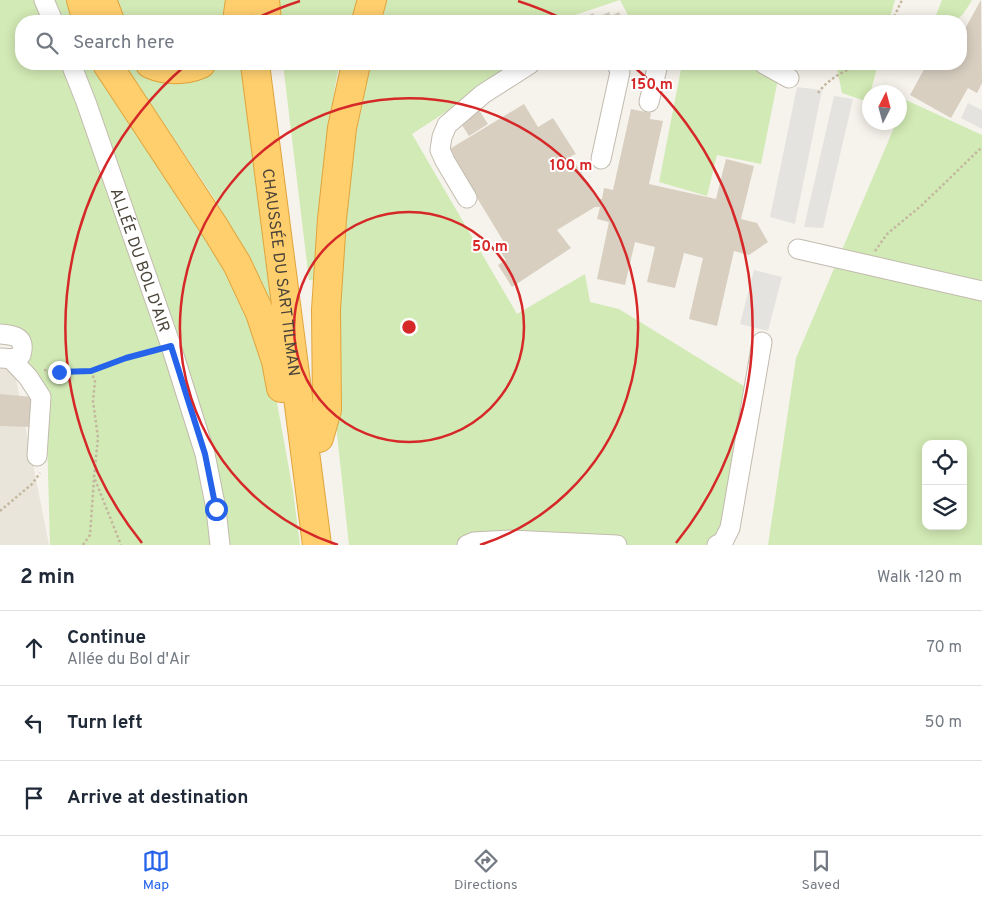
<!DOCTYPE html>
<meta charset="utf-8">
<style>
body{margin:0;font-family:Overpass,sans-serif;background:#f6f6f7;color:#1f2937}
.controls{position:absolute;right:15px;bottom:15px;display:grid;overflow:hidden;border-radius:10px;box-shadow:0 2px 12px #0003}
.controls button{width:45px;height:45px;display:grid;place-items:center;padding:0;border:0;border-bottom:1px solid #e0e1e3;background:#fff;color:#1f2937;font:25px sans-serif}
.compass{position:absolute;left:862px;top:85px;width:45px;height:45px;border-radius:50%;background:#fff;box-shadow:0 2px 12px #0003;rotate:6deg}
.stop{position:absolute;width:15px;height:15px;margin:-11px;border:4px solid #2563eb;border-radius:50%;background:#fff}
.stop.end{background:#2563eb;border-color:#fff;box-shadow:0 1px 5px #0008}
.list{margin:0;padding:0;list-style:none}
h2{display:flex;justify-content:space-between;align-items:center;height:65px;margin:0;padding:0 20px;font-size:21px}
h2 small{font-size:16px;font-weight:400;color:#747a83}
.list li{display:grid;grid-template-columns:32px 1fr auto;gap:15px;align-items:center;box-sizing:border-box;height:75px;padding:0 20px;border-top:1px solid #e0e1e3}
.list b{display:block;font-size:19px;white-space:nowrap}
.list p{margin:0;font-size:16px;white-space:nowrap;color:#747a83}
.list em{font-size:16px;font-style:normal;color:#747a83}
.icon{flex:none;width:28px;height:28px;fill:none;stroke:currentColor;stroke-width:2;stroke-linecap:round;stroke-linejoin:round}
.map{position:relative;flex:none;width:982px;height:545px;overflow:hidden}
.search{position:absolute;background:#fff;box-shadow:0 2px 12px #0003;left:15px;right:15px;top:15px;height:55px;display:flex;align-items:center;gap:12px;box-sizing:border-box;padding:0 18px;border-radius:20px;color:#747a83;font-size:19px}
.sheet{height:290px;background:#fff}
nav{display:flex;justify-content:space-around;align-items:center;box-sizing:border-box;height:70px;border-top:1px solid #e0e1e3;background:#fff;font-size:14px;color:#747a83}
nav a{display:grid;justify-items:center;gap:2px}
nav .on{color:#2563eb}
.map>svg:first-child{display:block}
.residential{fill:#eae5da}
.green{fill:#d2eab5;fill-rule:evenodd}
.parking{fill:#e5e3e0}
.building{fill:#d8cfc1}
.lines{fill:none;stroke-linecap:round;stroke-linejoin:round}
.minor-casing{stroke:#c2bbae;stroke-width:21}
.highway-casing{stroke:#e0a43c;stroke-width:30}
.path{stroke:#c4b79f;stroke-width:2.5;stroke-dasharray:2.5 2.5;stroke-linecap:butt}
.minor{stroke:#fff;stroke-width:19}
.highway{stroke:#ffcf6e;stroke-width:28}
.route{stroke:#2563eb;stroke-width:6}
.ring{fill:none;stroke:#d62828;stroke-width:2.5}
.labels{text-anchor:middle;stroke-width:4;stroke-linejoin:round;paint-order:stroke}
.street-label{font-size:16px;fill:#4b4439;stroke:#fff}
.centre{fill:#d62828;stroke:#fff;stroke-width:2.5}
.ring-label{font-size:15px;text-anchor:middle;font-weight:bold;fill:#d62828;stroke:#fff;stroke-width:4;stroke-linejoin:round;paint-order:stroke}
</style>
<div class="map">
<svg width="982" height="545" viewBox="0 0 982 545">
<rect width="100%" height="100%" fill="#f6f3ec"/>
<!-- residential -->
<path class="residential" d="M 0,363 L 13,364 L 49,545 L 0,545 Z"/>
<!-- green -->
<g class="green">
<path d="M 0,0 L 74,0 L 82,21 L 21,21 L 21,64 L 102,64 L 231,270 L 270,364 L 293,491 L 300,545 L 50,545 L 46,401 L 33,375 L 28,358 L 0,328 Z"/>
<path d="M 112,0 L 227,0 L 224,21 L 120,21 Z"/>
<path d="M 275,0 L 357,0 L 351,21 L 277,21 Z"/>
<path d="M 387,0 L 895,0 L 889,21 L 676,21 L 674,19 L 668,21 L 631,21 L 620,0 L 572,16 L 569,21 L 382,21 Z"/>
<path d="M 942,0 L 972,0 C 960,20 960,21 936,21 L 934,20 Z"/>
<path d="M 124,64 L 130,64 L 135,68 L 159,78 L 186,79 L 219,64 L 245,64 L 276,319 L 261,280 L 214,198 Z"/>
<path d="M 283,64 L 339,64 L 325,146 L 316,281 L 309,280 Z"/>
<path d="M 371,64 L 519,64 L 412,134 L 517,314 L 585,274 L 590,302 L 619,309 L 744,386 L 722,545 L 349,545 L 335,416 L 334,331 L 347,176 Z"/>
<path d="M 682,64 L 786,64 L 778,79 L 761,164 L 717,155 L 707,196 L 659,182 Z"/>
<path d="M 796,64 L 878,64 L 868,102 L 842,93 L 837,69 Z"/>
<path d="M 906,100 L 982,135 L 982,545 L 768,545 L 796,358 L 896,123 L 900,122 L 900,114 ZM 926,444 L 963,444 L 963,526 L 926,526 Z"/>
</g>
<!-- parking -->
<g class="parking">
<path d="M 797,87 L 822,90 L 795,224 L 770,217 Z"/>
<path d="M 834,96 L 853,99 L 823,228 L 804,227 Z"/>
<path d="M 968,103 L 982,110 L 982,129 L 961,118 Z"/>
<path d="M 754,270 L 782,277 L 768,331 L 740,324 Z"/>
</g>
<!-- building -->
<g class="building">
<path d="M 981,0 L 982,83 L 977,93 L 968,88 L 951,118 L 910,95 L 927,64 L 961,64 L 961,36 Z"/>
<path d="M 609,12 L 611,16 L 619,12 L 623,21 L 583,21 L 582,19 L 593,13 L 596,18 Z"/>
<path d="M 524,104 L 538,127 L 553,118 L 576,154 L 571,156 L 597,198 L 602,199 L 604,188 L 613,190 L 631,109 L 651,113 L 650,119 L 663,121 L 649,184 L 716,199 L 726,159 L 754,166 L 741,219 L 757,223 L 768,242 L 749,255 L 734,251 L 717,326 L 689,319 L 703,258 L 684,253 L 675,288 L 647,282 L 655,247 L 635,242 L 625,285 L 597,279 L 609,222 L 597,219 L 600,207 L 595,207 L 557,230 L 571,248 L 512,287 L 498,265 L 506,260 L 498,248 L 505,244 L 448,150 Z"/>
<path d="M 479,110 L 488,124 L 469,136 L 460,122 Z"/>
<path d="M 0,394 L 33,397 L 31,427 L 0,426 Z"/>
</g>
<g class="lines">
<!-- minor casing -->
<g class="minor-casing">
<g id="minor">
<path d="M 44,0 L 53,21"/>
<path id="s1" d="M 71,64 L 86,102 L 171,346 L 205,454 L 216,509 L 220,545"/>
<path d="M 764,64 L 789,78"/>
<path d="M 649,102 L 658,64"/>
<path d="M 601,159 L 620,72 L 617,64"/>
<path d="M 467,198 L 445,161 L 440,150 L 442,137 L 447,125 L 483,94 L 530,64"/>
<path d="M 798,249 L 982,291"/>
<path d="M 0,334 C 15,335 26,337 21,355 L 16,359 L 1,358"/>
<path d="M 11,359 L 28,377 L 41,397 L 37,456"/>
<path d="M 467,545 L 474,542 L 510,540 L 617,545"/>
<path d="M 717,545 L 723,542 L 730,528 L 762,342"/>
</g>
</g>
<!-- highway casing -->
<g class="highway-casing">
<g id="highway">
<path d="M 81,0 L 87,21"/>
<path d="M 102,0 L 110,21"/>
<path d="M 265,0 L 267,21"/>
<path d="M 237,21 L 240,0"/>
<path d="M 366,21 L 372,0"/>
<path d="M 107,64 L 215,228 L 237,264 L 260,313 L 276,361 L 281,388"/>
<path d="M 150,64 C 166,71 185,71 201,64"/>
<path id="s2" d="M 255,64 L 317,545"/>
<path d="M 319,438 L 327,410 L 326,310 L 332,219 L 342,128 L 356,64"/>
</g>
</g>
<!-- path -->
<g class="path">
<path d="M 892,21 L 902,0"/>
<path d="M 818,93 C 829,78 846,69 864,64"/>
<path d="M 875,251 L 887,234 L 922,205 L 982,147"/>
<path d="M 44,370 L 59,372 L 91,371 L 156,350"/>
<path d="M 91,371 L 95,381 L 93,401 L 98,438 L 94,477 L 121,545"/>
<path d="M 0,511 L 32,484 L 40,473"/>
<path d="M 83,545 L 90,535 L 94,479"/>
</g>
<!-- minor -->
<use href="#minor" class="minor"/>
<!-- highway -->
<use href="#highway" class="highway"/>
</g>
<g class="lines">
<!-- route -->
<path class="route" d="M 59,372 L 91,371 L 126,358 L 171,346 L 205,454 L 216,509"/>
</g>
<!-- distance rings -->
<g class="ring">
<circle cx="409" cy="327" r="115"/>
<path d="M338 545A229 229 0 1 1 480 545"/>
<path d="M142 543A344 344 0 0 1 186 65M253 20A344 344 0 0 1 300 1M518 1A344 344 0 0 1 565 20M632 65A344 344 0 0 1 676 543"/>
</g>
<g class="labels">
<!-- street labels -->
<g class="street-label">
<text dy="6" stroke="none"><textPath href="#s1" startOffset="208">ALLÉE DU BOL D'AIR</textPath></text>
<text dy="6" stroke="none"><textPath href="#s2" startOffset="210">CHAUSSÉE DU SART TILMAN</textPath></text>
</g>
</g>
<circle cx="409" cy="327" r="8" class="centre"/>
<g class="ring-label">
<text x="652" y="89">150 m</text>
<text x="571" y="170">100 m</text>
<text x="490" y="251">50 m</text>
</g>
</svg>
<div class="controls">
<button><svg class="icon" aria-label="locate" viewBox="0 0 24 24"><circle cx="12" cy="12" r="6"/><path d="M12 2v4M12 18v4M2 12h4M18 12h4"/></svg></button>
<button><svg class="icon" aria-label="layers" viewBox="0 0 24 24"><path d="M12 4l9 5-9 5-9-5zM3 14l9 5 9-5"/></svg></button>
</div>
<svg class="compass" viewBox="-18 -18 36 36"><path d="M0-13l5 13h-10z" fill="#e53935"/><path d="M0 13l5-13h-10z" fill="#747a83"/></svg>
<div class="stop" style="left:216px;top:509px"></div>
<div class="stop end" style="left:59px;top:372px"></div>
<div class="search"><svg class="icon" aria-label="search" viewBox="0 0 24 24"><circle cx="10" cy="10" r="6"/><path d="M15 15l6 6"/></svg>Search here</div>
</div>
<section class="sheet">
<h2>2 min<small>Walk · 120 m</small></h2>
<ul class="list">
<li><svg class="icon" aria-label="ahead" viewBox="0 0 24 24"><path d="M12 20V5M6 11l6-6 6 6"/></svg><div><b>Continue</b><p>Allée du Bol d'Air</p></div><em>70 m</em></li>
<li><svg class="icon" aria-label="left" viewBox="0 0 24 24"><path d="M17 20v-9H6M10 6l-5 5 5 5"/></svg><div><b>Turn left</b></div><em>50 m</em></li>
<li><svg class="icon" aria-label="arrive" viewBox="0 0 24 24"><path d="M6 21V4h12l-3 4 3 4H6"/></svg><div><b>Arrive at destination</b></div></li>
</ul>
</section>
<nav>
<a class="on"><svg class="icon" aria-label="map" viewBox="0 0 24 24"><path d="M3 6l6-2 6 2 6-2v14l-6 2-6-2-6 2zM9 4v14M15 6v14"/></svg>Map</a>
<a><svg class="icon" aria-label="directions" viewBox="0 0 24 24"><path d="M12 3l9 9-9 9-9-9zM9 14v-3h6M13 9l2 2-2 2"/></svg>Directions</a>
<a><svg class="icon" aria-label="saved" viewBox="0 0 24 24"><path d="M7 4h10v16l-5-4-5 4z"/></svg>Saved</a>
</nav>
